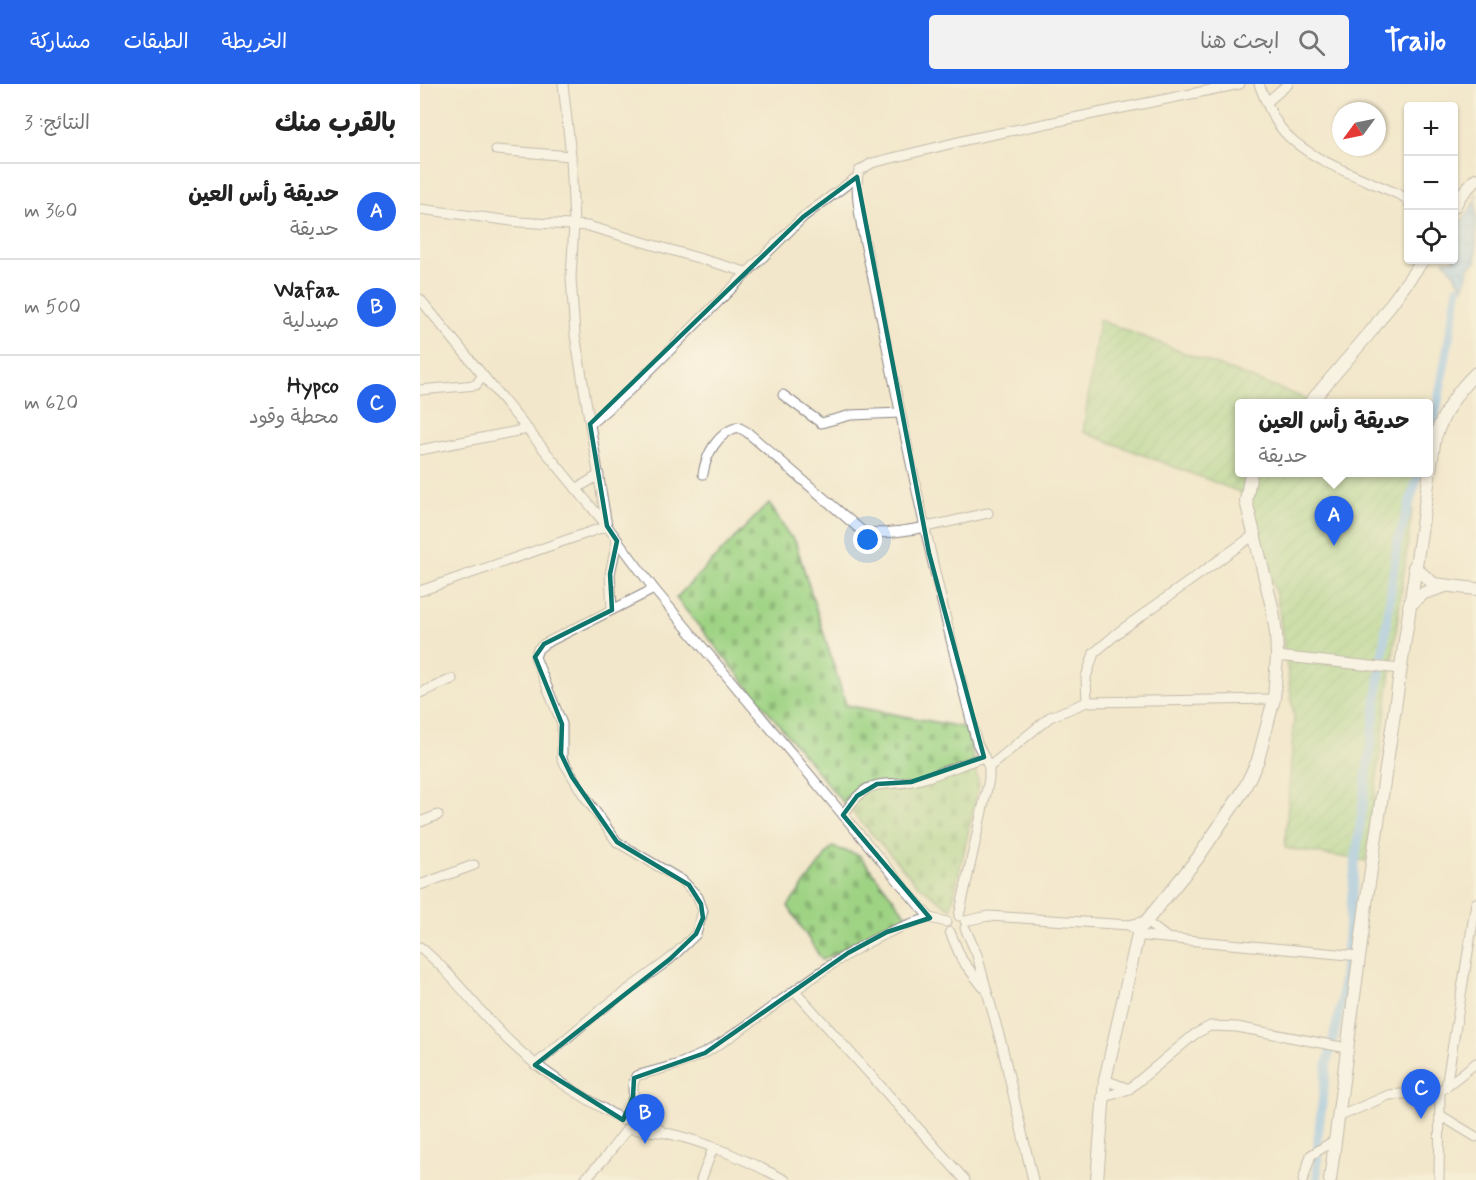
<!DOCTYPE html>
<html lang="ar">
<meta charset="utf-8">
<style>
body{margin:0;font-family:Mynerve,"Playpen Sans Arabic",sans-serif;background:#f2f2f2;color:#222;direction:rtl}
.controls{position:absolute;right:18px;top:18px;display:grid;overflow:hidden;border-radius:6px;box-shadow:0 2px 4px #0004}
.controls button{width:54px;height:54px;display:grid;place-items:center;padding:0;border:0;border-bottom:2px solid #e0e0e0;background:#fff;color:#222;font:30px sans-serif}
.compass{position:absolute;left:912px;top:18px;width:54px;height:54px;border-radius:50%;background:#fff;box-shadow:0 2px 4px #0004;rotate:237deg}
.you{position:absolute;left:448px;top:456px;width:21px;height:21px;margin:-15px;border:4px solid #fff;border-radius:50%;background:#1a73e8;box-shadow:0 0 0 9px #1a73e833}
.badge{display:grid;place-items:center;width:39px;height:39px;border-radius:50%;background:#2563eb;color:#fff;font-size:20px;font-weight:700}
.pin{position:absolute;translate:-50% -50px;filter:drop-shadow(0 2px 3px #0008)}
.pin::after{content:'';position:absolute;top:32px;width:21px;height:18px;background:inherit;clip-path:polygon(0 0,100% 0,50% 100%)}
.popup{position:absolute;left:815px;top:315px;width:198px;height:78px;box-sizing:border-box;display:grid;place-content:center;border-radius:6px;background:#fff;filter:drop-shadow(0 2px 4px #0005);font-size:20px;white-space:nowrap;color:#767676}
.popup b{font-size:22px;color:#222}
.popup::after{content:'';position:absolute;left:50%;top:100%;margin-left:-12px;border:12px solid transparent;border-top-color:#fff}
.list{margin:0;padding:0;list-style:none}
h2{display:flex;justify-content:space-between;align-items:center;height:78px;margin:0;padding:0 24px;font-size:26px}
h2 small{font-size:20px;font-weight:400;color:#767676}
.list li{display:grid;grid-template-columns:39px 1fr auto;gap:18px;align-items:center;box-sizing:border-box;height:96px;padding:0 24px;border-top:2px solid #e0e0e0}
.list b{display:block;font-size:22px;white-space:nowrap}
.list p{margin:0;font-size:20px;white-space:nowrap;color:#767676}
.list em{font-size:20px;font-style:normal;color:#767676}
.icon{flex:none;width:33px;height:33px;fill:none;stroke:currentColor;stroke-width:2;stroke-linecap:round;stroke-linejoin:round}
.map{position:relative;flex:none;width:1056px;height:1096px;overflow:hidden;direction:ltr}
header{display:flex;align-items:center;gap:36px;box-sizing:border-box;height:84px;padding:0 30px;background:#2563eb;color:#fff}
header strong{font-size:28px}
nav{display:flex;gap:33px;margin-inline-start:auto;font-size:21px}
.search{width:420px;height:54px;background:#f2f2f2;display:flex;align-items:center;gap:15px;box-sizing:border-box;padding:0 21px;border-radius:6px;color:#767676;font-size:22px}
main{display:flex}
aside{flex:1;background:#fff}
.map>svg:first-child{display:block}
.cemetery{fill:url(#cemetery-stones);stroke:#607a60;stroke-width:1.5}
.garden{fill:url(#garden-furrows);stroke:#607a60;stroke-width:1.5}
.water{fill:url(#water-waves);stroke:#517097;stroke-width:1.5}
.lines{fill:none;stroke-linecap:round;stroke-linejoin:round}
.canal{stroke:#80bdf3;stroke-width:9}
.minor-casing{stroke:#8a8483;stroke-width:11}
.tertiary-casing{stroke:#8a8483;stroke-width:14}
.minor{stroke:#fff;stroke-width:9}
.tertiary{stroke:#fff;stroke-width:12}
.marked{fill:none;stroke:#0f766e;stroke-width:4.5;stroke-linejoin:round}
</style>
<header>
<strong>Trailo</strong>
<div class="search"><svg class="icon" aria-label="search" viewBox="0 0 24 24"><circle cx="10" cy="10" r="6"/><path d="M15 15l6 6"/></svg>ابحث هنا</div>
<nav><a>الخريطة</a><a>الطبقات</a><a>مشاركة</a></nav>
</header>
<main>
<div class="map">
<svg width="1056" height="1096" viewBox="0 0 1056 1096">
<defs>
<pattern id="cemetery-stones" width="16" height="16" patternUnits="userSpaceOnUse" patternTransform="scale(1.5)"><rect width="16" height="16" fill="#9fd384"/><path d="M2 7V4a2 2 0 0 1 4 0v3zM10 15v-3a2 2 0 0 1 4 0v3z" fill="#89b573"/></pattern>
<pattern id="garden-furrows" width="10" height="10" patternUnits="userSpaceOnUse" patternTransform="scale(1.5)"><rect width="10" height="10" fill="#9fd384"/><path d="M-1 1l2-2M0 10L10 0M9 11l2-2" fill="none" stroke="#89b573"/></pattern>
<pattern id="water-waves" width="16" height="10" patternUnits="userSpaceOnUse" patternTransform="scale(1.5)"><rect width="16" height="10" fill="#80bdf3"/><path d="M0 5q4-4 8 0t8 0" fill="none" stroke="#6ea2d1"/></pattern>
</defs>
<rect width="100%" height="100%" fill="#fcf5e5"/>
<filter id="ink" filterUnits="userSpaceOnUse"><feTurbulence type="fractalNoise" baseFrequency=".0167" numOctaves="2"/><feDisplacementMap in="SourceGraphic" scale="12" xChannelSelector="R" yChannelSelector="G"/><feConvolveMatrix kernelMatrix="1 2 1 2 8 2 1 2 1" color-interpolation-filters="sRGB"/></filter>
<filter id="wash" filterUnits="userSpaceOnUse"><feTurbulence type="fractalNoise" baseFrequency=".008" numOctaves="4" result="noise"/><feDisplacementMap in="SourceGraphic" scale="24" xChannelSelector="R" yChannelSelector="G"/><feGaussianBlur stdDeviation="1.35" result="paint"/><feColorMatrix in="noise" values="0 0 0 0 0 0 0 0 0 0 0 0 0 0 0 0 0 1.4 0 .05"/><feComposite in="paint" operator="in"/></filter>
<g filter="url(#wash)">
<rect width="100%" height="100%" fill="#f2e7cb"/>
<!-- cemetery -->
<g class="cemetery">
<path d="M 349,419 L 368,450 L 375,457 L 426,621 L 546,644 L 559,701 L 531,825 L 497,800 L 413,707 L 256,514 Z"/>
<path d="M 412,763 L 439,771 L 488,833 L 402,876 L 368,822 Z"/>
</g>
<!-- garden -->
<path class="garden" d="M 679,236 L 897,319 L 820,320 L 820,388 L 997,389 L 946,777 L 865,764 L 874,633 L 857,514 L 825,410 L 663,348 Z"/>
<!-- water -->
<path class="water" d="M 1056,109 L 1056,178 L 1049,183 L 1044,204 L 1024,176 L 1034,176 L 1034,148 L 1056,117 Z"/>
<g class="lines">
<!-- canal -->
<g class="canal">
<path d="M 1013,346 L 1038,204"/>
<path d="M 897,1096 L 898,1052 L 907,980 L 921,920 L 935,780 L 977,460 L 999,388"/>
</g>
</g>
</g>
<g filter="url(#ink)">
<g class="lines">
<!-- minor casing -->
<g class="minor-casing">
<g id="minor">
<path d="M 839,0 C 846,18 854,39 869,53 C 899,81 947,95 984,113 L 988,118"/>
<path d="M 847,18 L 868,0"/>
<path d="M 76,66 L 151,72"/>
<path d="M 0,125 L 99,138 L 168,142 L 326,188"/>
<path d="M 0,215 L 187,442 L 234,505 L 486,806 L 510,834 L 527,838"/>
<path d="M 0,306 L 56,301 L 63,291"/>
<path d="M 363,311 L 401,339 L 431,331 L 480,329"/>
<path d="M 170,340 L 213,303 L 383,133 L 437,93"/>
<path d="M 0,366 L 108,345"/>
<path d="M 283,390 C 286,371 297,349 318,343 L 327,348 L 442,447 C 469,455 538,435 568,429"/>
<path d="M 156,405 L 179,391"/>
<path d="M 0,507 L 187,442 L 155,251 L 151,194 L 154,140 L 151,72 L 143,0"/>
<path d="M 192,526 L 190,490 L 197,457"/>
<path d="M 857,572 L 980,585"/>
<path d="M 0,609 L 32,595"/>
<path d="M 667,618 L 666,593 L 674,569 L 700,547 L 834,451"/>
<path d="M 569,683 L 630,633 L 667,618 L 854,615"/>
<path d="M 423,731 C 452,687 461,707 501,695 C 522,689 542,680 564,673"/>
<path d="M 0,738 L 18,731"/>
<path d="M 0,801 L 54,781"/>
<path d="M 539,832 L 569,695 L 569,683 L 557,659 C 518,511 486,362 457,212 C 451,183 431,112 439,87 L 452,79 L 550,55 L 820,0"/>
<path d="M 545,837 L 568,832 L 709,841 L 725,837 L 745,852"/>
<path d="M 709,841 L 724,852 L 939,872"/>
<path d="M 545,844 L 557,871 L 582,962 L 613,1096"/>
<path d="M 530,848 L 542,876 L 563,903"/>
<path d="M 0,863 C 34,891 58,927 89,957 C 123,990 163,1013 203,1036"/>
<path d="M 375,907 L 545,1096"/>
<path d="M 115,981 L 179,927 L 250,875 L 276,850 L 283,827 L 278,813 L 263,797 L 197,758 L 163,710 L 142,675 L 142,640 L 115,573 L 118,565 L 124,560 L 234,505"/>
<path d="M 685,996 L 709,1005"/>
<path d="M 1026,1003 L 1056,819"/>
<path d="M 682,1014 L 709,1005 L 775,950 L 790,942 L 817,943 L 927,964"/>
<path d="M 207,1031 L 213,1013"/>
<path d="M 1020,1031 L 1056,1053"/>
<path d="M 214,1032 L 213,1001 L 216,992 L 259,980 L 285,969 C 360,925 423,856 510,834"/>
<path d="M 918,1033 L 969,1011 L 1020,1007 L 1056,979"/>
<path d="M 216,1034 L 228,1036 L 243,1048"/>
<path d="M 213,1045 C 224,1048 235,1047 246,1049 C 288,1058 328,1077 365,1096"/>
<path d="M 164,1096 L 185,1074 L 207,1045"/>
<path d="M 281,1096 L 293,1064"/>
<path d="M 883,1096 L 891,1071 L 915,1056"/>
<path d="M 1019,1096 L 1020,1007"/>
</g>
</g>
<!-- tertiary casing -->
<g class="tertiary-casing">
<g id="tertiary">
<path d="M 1034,123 L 1040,112 L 1056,95"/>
<path d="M 889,320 L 953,245 L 1003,176"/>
<path d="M 994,483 L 1014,500 L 1056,505"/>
<path d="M 989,522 L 1004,509 L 1023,503"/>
<path d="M 677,1096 L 685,996 L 719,846 L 777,775 L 823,707 L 838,676 L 854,615 L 857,572 L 856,550 L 853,527 L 826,417 L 831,388"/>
<path d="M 910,1096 L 947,813 L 1015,353 C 1025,327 1036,308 1056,289"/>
</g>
</g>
<!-- minor -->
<use href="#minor" class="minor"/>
<!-- tertiary -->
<use href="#tertiary" class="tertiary"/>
</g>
</g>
<!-- marked area -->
<path d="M0 0H1056V1096H0ZM 437,93 L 509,469 L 564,673 L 491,698 L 457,700 L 437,712 L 423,731 L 510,834 L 467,848 L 428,869 L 285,969 L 214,994 L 213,1013 L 203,1036 L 115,981 L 250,875 L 276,850 L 283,834 L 281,820 L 269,801 L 197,758 L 152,693 L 141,670 L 142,640 L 115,573 L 124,560 L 192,526 L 190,490 L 197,457 L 187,442 L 170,340 L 383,133 Z" fill="#f2e7cb" fill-opacity=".55" fill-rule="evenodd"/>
<path class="marked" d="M 437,93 L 509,469 L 564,673 L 491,698 L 457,700 L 437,712 L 423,731 L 510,834 L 467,848 L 428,869 L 285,969 L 214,994 L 213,1013 L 203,1036 L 115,981 L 250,875 L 276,850 L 283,834 L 281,820 L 269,801 L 197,758 L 152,693 L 141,670 L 142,640 L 115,573 L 124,560 L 192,526 L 190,490 L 197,457 L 187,442 L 170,340 L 383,133 Z"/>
</svg>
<div class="controls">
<button>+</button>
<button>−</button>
<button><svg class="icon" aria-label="locate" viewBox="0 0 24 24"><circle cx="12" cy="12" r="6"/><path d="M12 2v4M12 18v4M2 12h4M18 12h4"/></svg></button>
</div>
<svg class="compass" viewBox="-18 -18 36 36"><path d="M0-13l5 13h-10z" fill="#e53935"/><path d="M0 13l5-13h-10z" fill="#767676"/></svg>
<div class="you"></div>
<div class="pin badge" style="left:914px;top:462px">A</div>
<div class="popup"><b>حديقة رأس العين</b>حديقة</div>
<div class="pin badge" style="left:225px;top:1060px">B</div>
<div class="pin badge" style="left:1001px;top:1035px">C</div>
</div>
<aside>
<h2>بالقرب منك<small>النتائج: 3</small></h2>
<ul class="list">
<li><span class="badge">A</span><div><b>حديقة رأس العين</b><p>حديقة</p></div><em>360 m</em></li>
<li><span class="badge">B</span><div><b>Wafaa</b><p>صيدلية</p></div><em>500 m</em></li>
<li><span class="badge">C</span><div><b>Hypco</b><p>محطة وقود</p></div><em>620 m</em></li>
</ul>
</aside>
</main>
